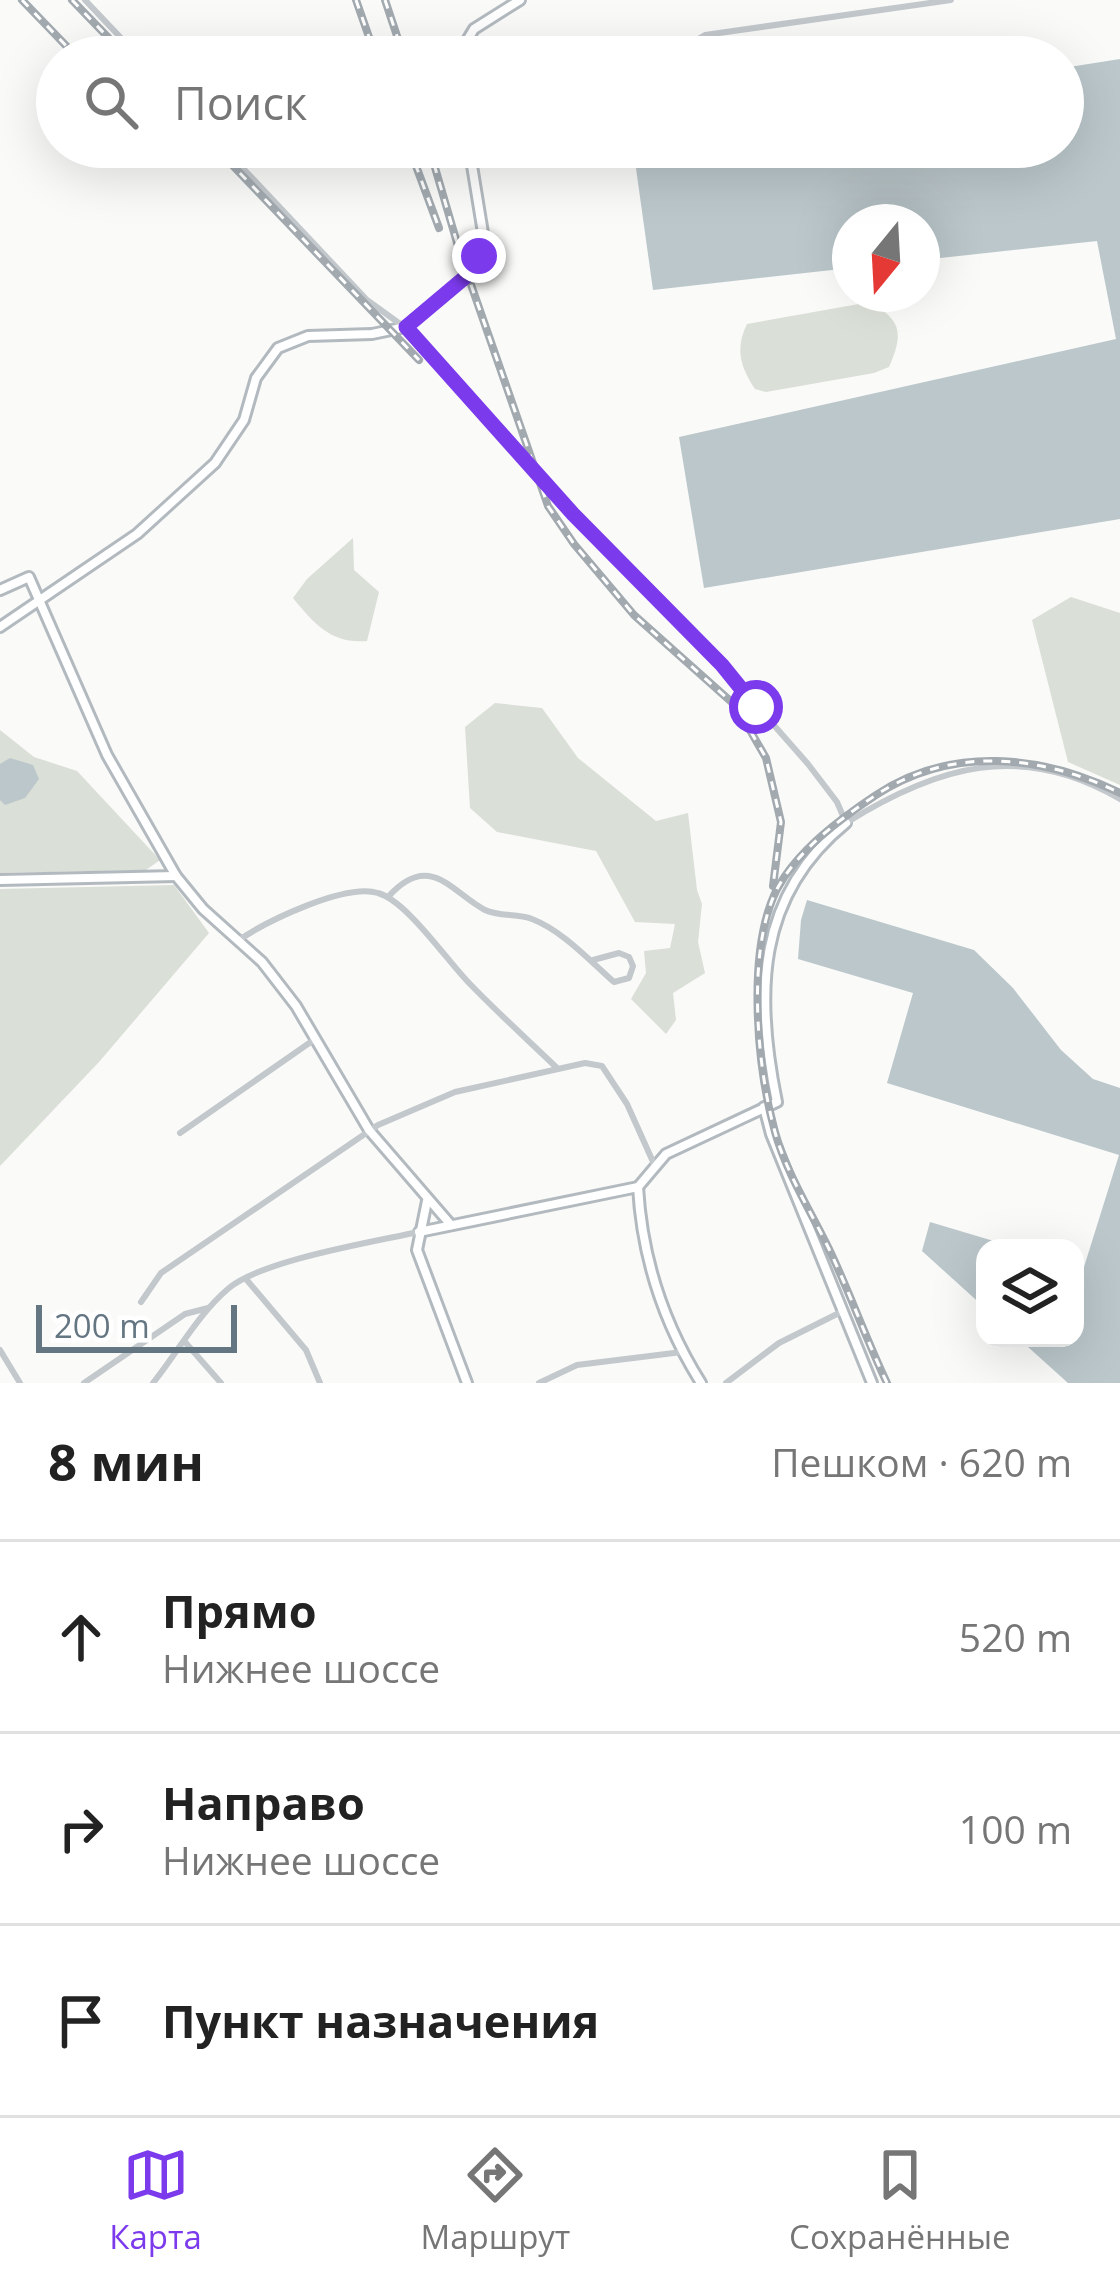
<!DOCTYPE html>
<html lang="ru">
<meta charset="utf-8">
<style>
body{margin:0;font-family:"Open Sans",sans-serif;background:#f6f6f6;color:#222}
.controls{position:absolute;right:36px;bottom:36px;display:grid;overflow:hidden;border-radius:24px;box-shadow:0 12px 48px #0002}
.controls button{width:108px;height:108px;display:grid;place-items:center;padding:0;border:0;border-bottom:3px solid #e0e0e0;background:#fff;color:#222;font:60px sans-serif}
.compass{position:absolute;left:832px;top:204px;width:108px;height:108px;border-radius:50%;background:#fff;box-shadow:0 12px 48px #0002;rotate:198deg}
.scale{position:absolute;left:36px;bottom:30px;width:201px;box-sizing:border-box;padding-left:12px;border:6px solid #657683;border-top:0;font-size:33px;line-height:42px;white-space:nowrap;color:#657683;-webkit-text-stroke:9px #fff;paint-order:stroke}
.stop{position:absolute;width:36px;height:36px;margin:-27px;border:9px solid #7c3aed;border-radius:50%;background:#fff}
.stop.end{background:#7c3aed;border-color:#fff;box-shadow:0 3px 12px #0008}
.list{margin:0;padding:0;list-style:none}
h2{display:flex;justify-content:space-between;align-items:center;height:156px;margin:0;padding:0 48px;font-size:51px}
h2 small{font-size:39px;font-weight:400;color:#767676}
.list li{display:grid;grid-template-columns:78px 1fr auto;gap:36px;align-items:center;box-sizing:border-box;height:192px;padding:0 48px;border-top:3px solid #e0e0e0}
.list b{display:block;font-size:45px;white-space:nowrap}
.list p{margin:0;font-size:39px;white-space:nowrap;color:#767676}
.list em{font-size:39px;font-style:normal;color:#767676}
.icon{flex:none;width:66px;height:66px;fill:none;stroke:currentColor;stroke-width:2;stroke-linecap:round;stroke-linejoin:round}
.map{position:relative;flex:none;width:1120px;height:1383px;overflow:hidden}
.search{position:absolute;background:#fff;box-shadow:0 12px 48px #0002;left:36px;right:36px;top:36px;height:132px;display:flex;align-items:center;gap:30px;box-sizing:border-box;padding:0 42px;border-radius:66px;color:#767676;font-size:45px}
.sheet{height:732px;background:#fff}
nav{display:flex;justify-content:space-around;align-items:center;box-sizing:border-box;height:168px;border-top:3px solid #e0e0e0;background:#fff;font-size:33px;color:#767676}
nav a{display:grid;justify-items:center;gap:6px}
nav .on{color:#7c3aed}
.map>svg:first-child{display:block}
.green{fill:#dadfd7}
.water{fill:#bbc7cb}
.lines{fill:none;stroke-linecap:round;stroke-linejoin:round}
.secondary-casing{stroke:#b3babf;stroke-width:14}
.street{stroke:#c3c8cc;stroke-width:6}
.secondary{stroke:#fff;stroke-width:8}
.rail-casing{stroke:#a2aab0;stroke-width:8}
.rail{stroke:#fff;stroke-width:3;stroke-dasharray:9;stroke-linecap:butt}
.route{stroke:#7c3aed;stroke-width:15}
</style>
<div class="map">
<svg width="1120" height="1383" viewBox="0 0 1120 1383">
<rect width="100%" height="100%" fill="#fafaf8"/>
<!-- green -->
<g class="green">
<path d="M 870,302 C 901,320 904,333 889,367 L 874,373 L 766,392 L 755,389 C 740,367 735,348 747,324 Z"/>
<path d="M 353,538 L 354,570 L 379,592 L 367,641 C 332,644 315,625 293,598 L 307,579 Z"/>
<path d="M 1071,597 L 1120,613 L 1120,785 L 1068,762 L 1032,620 Z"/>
<path d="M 495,703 L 542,708 L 578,758 L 656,821 L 688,813 L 697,890 L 702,904 L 698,942 L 705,973 L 673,993 L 676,1020 L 666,1034 L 631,999 L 646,973 L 644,951 L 670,948 L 675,924 L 635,922 L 596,851 L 497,832 L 470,808 L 465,727 Z"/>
<path d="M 0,730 L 34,757 L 77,771 L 160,860 L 146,870 L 0,873 Z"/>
<path d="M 174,885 L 209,933 L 99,1062 L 0,1166 L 0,889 Z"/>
</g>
<!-- water -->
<g class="water">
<path d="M 1120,59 L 1120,519 L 704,588 L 679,437 L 1116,339 L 1097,241 L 922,260 L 922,222 L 850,222 L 850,268 L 653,290 L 633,147 L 1063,147 L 1063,68 Z"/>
<path d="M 10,758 L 33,765 L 39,779 L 25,798 L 5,805 L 0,800 L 0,764 Z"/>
<path d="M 807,900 L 974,950 L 1013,988 L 1061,1050 L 1093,1079 L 1120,1088 L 1120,1383 L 1068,1383 L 1018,1338 L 1075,1338 L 1075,1265 L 1084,1267 L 1119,1155 L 887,1083 L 913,993 L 798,959 L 801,920 Z"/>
<path d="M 930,1222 L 1017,1248 L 985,1248 L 985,1308 L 922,1251 Z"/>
</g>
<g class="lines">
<!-- secondary casing -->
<g class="secondary-casing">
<g id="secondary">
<path d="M 457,57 L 474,29 L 520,0"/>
<path d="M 0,590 L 29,577 L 107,755 L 176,876 L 203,909 L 262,962 L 296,1006 L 369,1130 L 451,1225"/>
<path d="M 0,627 L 137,534 L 215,463 L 244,420 L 256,378 L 278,348 L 308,336 L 372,334 L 406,327 L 469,274 L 479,256 L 483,233 L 469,147"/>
<path d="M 0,880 L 176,876"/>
<path d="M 764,1107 L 771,1134 L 872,1383"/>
<path d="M 638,1187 C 642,1257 664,1324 701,1383"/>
<path d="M 427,1201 L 417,1250 L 467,1383"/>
<path d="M 419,1232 L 638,1187 L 666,1154 L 777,1102 C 755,995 756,896 846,823"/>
</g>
</g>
<!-- street -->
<g class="street">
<path d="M 85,0 L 139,57"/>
<path d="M 667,57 L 705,35 L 951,0"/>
<path d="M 223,147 L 367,300 L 414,334 L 573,514 L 721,665 L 808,764 L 837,802 L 846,823 C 937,766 1021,741 1120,799"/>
<path d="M 388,897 C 430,850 452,893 485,910 C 499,917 518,913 532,919 C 563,931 590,961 614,982 L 629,978 L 633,966 L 629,957 L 619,953 L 593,960"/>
<path d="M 239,940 C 267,921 345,883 378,893 C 407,901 448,962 470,984 C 498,1013 528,1040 557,1068"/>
<path d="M 180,1133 L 315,1039"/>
<path d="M 246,1279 L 306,1350 L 320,1383"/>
<path d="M 141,1302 L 161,1273 L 378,1125 L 455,1092 L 585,1063 L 602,1066 L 627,1104 L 654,1164"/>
<path d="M 185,1342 L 221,1383"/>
<path d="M 0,1350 L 20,1383"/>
<path d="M 84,1383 L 185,1314 L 208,1308"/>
<path d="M 153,1383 C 177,1353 199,1313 229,1288 C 263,1260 373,1242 418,1232"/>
<path d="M 539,1383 L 577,1365 L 682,1352"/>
<path d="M 726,1383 L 779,1343 L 843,1311"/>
</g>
<!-- secondary -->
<use href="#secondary" class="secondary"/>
<!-- rail casing -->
<g class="rail-casing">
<g id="rail">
<path d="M 22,0 L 77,57"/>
<path d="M 72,0 L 127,57"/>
<path d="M 356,0 L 376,57"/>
<path d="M 385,0 L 404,57"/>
<path d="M 215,147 L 419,360"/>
<path d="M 409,147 L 439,228"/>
<path d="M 429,147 L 460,253 L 548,506 L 574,544 L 634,615 L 736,706 L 766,758 L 781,822 L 773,886"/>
<path d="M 887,1383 C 866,1339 850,1293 829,1249 C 811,1212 786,1172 775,1132 C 757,1067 746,951 777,889 C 798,850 840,819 876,795 C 952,745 1042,755 1120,793"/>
</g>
</g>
<!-- rail -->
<use href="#rail" class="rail"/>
</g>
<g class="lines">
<!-- route -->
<path class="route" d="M 479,256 L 469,274 L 406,327 L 573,514 L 722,665 L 756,707"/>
</g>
</svg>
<div class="controls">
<button><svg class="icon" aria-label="layers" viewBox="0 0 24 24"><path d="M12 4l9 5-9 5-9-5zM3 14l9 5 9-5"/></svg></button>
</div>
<svg class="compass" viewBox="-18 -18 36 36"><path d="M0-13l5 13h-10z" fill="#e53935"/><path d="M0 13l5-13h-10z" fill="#767676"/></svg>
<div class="scale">200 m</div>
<div class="stop" style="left:756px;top:707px"></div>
<div class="stop end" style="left:479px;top:256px"></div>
<div class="search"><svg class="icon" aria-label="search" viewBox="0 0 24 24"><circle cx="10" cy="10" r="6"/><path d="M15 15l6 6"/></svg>Поиск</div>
</div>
<section class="sheet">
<h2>8 мин<small>Пешком · 620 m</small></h2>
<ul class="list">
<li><svg class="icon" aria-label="ahead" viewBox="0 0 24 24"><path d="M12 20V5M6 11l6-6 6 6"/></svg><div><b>Прямо</b><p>Нижнее шоссе</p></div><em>520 m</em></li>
<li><svg class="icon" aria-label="right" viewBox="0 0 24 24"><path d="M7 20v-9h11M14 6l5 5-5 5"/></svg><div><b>Направо</b><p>Нижнее шоссе</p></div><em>100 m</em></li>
<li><svg class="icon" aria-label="arrive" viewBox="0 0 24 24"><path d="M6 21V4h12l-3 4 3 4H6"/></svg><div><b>Пункт назначения</b></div></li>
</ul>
</section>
<nav>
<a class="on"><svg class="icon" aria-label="map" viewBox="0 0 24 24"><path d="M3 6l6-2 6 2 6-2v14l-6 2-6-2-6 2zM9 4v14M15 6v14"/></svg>Карта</a>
<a><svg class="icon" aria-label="directions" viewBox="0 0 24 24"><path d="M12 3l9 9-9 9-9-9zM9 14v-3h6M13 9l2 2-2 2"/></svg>Маршрут</a>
<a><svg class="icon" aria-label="saved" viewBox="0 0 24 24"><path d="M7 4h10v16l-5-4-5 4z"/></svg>Сохранённые</a>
</nav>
